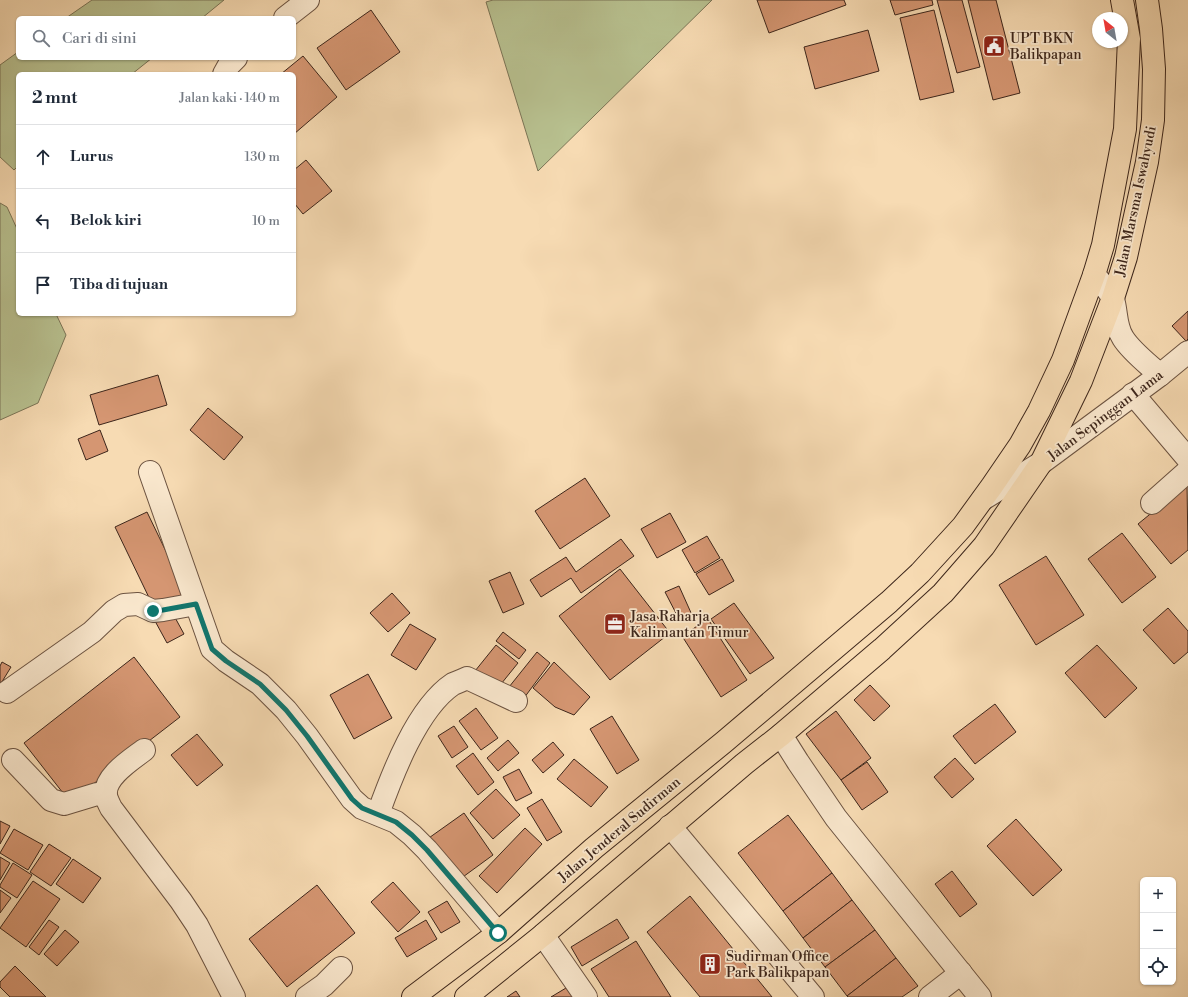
<!DOCTYPE html>
<html lang="id">
<meta charset="utf-8">
<style>
body{margin:0;font-family:"Libre Bodoni",serif;background:#f2f2f3;color:#1f2937}
.controls{position:absolute;right:12px;bottom:12px;display:grid;overflow:hidden;border-radius:6px;box-shadow:0 1px 3px #0004}
.controls button{width:36px;height:36px;display:grid;place-items:center;padding:0;border:0;border-bottom:1px solid #e0e1e3;background:#fff;color:#1f2937;font:20px sans-serif}
.compass{position:absolute;left:1092px;top:12px;width:36px;height:36px;border-radius:50%;background:#fff;box-shadow:0 1px 3px #0004;rotate:329deg}
.stop{position:absolute;width:12px;height:12px;margin:-9px;border:3px solid #0f766e;border-radius:50%;background:#fff}
.stop.end{background:#0f766e;border-color:#fff;box-shadow:0 1px 4px #0008}
.list{margin:0;padding:0;list-style:none}
h2{display:flex;justify-content:space-between;align-items:center;height:52px;margin:0;padding:0 16px;font-size:17px}
h2 small{font-size:13px;font-weight:400;color:#747a83}
.list li{display:grid;grid-template-columns:26px 1fr auto;gap:12px;align-items:center;box-sizing:border-box;height:64px;padding:0 16px;border-top:1px solid #e0e1e3}
.list b{display:block;font-size:15px;white-space:nowrap}
.list em{font-size:13px;font-style:normal;color:#747a83}
.icon{flex:none;width:22px;height:22px;fill:none;stroke:currentColor;stroke-width:2;stroke-linecap:round;stroke-linejoin:round}
.map{position:relative;flex:none;width:1188px;height:997px;overflow:hidden}
.search{position:absolute;background:#fff;box-shadow:0 1px 3px #0004;left:16px;top:16px;width:280px;height:44px;display:flex;align-items:center;gap:10px;box-sizing:border-box;padding:0 14px;border-radius:6px;color:#747a83;font-size:15px}
.panel{position:absolute;background:#fff;box-shadow:0 1px 3px #0004;left:16px;top:72px;width:280px;height:244px;border-radius:6px}
.map>svg:first-child{display:block}
.green{fill:#b8c190;stroke:#7a7456}
.building{fill:#d59672;stroke:#3d261b}
.lines{fill:none;stroke-linecap:round;stroke-linejoin:round}
.minor-casing{stroke:#6c5341;stroke-width:24}
.highway-casing{stroke:#3d261b;stroke-width:24}
.minor{stroke:#fae8ce;stroke-width:22}
.highway{stroke:#f7dbb3;stroke-width:22}
.route{stroke:#0f766e;stroke-width:5}
.labels{text-anchor:middle;stroke-width:3.5;stroke-linejoin:round;paint-order:stroke}
.poi-label{font-size:14px;fill:#3d261b;stroke:#fae8ce;text-anchor:start}
.street-label{font-size:14px;fill:#3d261b;stroke:#fae8ce}
</style>
<div class="map">
<svg width="1188" height="997" viewBox="0 0 1188 997">
<rect width="100%" height="100%" fill="#f7dbb3"/>
<filter id="stains"><feTurbulence type="fractalNoise" baseFrequency=".005" numOctaves="4"/><feColorMatrix values="0 0 0 0 .2 0 0 0 0 .09 0 0 0 0 .02 0 0 0 .5 -.17"/></filter>
<radialGradient id="worn" r=".72"><stop offset=".6" stop-color="#630" stop-opacity="0"/><stop offset="1" stop-color="#630" stop-opacity=".3"/></radialGradient>
<!-- green -->
<g class="green">
<path d="M 92,0 L 224,0 L 202,18 L 66,18 Z"/>
<path d="M 493,0 L 712,0 L 538,171 L 486,2 Z"/>
<path d="M 18,52 L 18,58 L 152,58 L 132,74 L 18,74 L 18,166 L 14,170 L 0,157 L 0,65 Z"/>
<path d="M 0,203 L 7,207 L 18,231 L 18,314 L 56,314 L 66,335 L 38,403 L 0,420 Z"/>
</g>
<!-- building -->
<g class="building">
<path d="M 757,0 L 844,0 L 846,5 L 769,33 Z"/>
<path d="M 890,0 L 932,0 L 933,5 L 895,15 Z"/>
<path d="M 937,0 L 962,0 L 980,67 L 957,73 Z"/>
<path d="M 968,0 L 996,0 L 1020,93 L 993,100 Z"/>
<path d="M 371,10 L 400,52 L 346,90 L 317,48 Z"/>
<path d="M 934,10 L 954,92 L 920,100 L 900,18 Z"/>
<path d="M 868,30 L 879,71 L 815,89 L 804,47 Z"/>
<path d="M 303,56 L 337,97 L 294,134 L 294,74 L 281,74 Z"/>
<path d="M 306,160 L 332,191 L 303,214 L 294,203 L 294,170 Z"/>
<path d="M 1188,311 L 1188,339 L 1186,341 L 1172,326 Z"/>
<path d="M 158,375 L 167,405 L 99,425 L 90,395 Z"/>
<path d="M 208,408 L 243,437 L 224,460 L 190,430 Z"/>
<path d="M 100,430 L 108,451 L 86,460 L 78,439 Z"/>
<path d="M 585,478 L 610,516 L 560,549 L 535,511 Z"/>
<path d="M 1187,484 L 1188,550 L 1171,564 L 1138,524 Z"/>
<path d="M 147,512 L 187,595 L 155,610 L 115,527 Z"/>
<path d="M 670,513 L 686,542 L 657,558 L 641,529 Z"/>
<path d="M 1122,533 L 1156,577 L 1122,603 L 1088,559 Z"/>
<path d="M 707,536 L 720,558 L 695,573 L 682,550 Z"/>
<path d="M 621,539 L 634,556 L 581,593 L 571,578 L 541,597 L 530,580 L 566,557 L 576,572 Z"/>
<path d="M 1046,556 L 1084,615 L 1036,645 L 999,585 Z"/>
<path d="M 722,559 L 734,581 L 709,595 L 696,574 Z"/>
<path d="M 620,569 L 670,633 L 610,680 L 559,616 Z"/>
<path d="M 510,572 L 524,604 L 503,613 L 489,581 Z"/>
<path d="M 679,586 L 692,615 L 680,621 L 665,592 Z"/>
<path d="M 392,593 L 410,613 L 388,632 L 370,613 Z"/>
<path d="M 734,603 L 774,658 L 750,674 L 711,619 Z"/>
<path d="M 1168,608 L 1188,631 L 1188,652 L 1174,664 L 1143,630 Z"/>
<path d="M 172,612 L 184,634 L 167,643 L 155,621 Z"/>
<path d="M 708,619 L 747,680 L 721,697 L 682,636 Z"/>
<path d="M 410,624 L 436,639 L 416,670 L 391,655 Z"/>
<path d="M 503,632 L 526,650 L 519,659 L 496,641 Z"/>
<path d="M 496,645 L 518,663 L 497,689 L 475,671 Z"/>
<path d="M 1097,645 L 1137,688 L 1105,718 L 1065,673 Z"/>
<path d="M 537,652 L 550,663 L 524,698 L 509,687 Z"/>
<path d="M 134,657 L 180,717 L 70,802 L 24,743 Z"/>
<path d="M 2,662 L 11,667 L 0,685 L 0,666 Z"/>
<path d="M 554,662 L 590,697 L 574,715 L 555,707 L 533,688 Z"/>
<path d="M 368,674 L 392,718 L 354,739 L 330,695 Z"/>
<path d="M 870,685 L 890,706 L 874,721 L 854,700 Z"/>
<path d="M 995,704 L 1016,732 L 975,764 L 953,736 Z"/>
<path d="M 476,708 L 498,738 L 481,750 L 459,721 Z"/>
<path d="M 836,711 L 871,758 L 841,780 L 806,734 Z"/>
<path d="M 612,716 L 639,760 L 617,774 L 590,729 Z"/>
<path d="M 454,726 L 468,747 L 452,758 L 438,736 Z"/>
<path d="M 197,734 L 223,765 L 197,786 L 171,755 Z"/>
<path d="M 508,740 L 519,753 L 498,771 L 487,758 Z"/>
<path d="M 553,742 L 564,755 L 543,773 L 532,760 Z"/>
<path d="M 473,753 L 494,782 L 478,795 L 456,766 Z"/>
<path d="M 955,758 L 974,779 L 952,798 L 934,777 Z"/>
<path d="M 574,759 L 608,787 L 591,807 L 557,779 Z"/>
<path d="M 867,762 L 888,792 L 862,810 L 841,780 Z"/>
<path d="M 519,769 L 532,793 L 516,801 L 503,777 Z"/>
<path d="M 496,789 L 520,815 L 493,839 L 470,813 Z"/>
<path d="M 542,799 L 562,832 L 547,841 L 527,808 Z"/>
<path d="M 464,813 L 493,855 L 456,882 L 426,840 Z"/>
<path d="M 788,815 L 832,873 L 783,911 L 738,853 Z"/>
<path d="M 1016,819 L 1062,870 L 1033,896 L 987,846 Z"/>
<path d="M 0,821 L 10,826 L 0,844 Z"/>
<path d="M 525,828 L 542,844 L 497,893 L 479,876 Z"/>
<path d="M 14,829 L 43,845 L 28,870 L 0,853 Z"/>
<path d="M 49,844 L 71,858 L 51,886 L 30,872 Z"/>
<path d="M 0,857 L 10,863 L 0,880 Z"/>
<path d="M 73,859 L 101,878 L 83,903 L 56,884 Z"/>
<path d="M 13,863 L 32,875 L 17,898 L 0,887 L 0,885 Z"/>
<path d="M 952,871 L 977,904 L 960,917 L 935,884 Z"/>
<path d="M 832,873 L 852,900 L 803,938 L 783,911 Z"/>
<path d="M 33,881 L 60,899 L 26,947 L 0,928 Z"/>
<path d="M 393,882 L 420,912 L 398,932 L 371,902 Z"/>
<path d="M 317,885 L 355,933 L 287,987 L 249,939 Z"/>
<path d="M 0,890 L 11,898 L 0,913 Z"/>
<path d="M 690,896 L 772,997 L 700,997 L 647,932 Z"/>
<path d="M 852,900 L 875,930 L 825,967 L 803,938 Z"/>
<path d="M 447,901 L 460,922 L 441,933 L 428,912 Z"/>
<path d="M 617,919 L 629,938 L 582,966 L 571,947 Z"/>
<path d="M 49,920 L 59,927 L 39,955 L 29,947 Z"/>
<path d="M 426,920 L 437,939 L 407,957 L 395,938 Z"/>
<path d="M 65,930 L 79,942 L 57,966 L 44,954 Z"/>
<path d="M 875,930 L 896,958 L 847,996 L 825,967 Z"/>
<path d="M 636,941 L 671,997 L 609,997 L 591,969 Z"/>
<path d="M 896,958 L 918,986 L 902,997 L 848,997 L 847,996 Z"/>
<path d="M 15,966 L 46,997 L 10,997 L 0,987 L 0,982 Z"/>
<path d="M 571,985 L 579,997 L 551,997 Z"/>
<path d="M 516,991 L 520,997 L 507,997 Z"/>
</g>
<g class="lines">
<!-- minor casing -->
<g class="minor-casing">
<g id="minor">
<path d="M 285,18 L 308,0"/>
<path d="M 224,74 L 229,65 L 236,58"/>
<path d="M 1094,275 C 1099,281 1111,292 1113,299 C 1117,312 1115,326 1123,338 C 1131,351 1148,364 1160,375"/>
<path d="M 1133,394 L 1188,459"/>
<path d="M 150,472 L 212,649 L 226,661 L 260,684 L 286,710 L 307,736 L 352,799 L 362,808 L 396,822 L 412,835 L 427,850 L 498,933"/>
<path d="M 983,499 L 1041,463 L 1160,375 L 1188,352"/>
<path d="M 1152,503 L 1188,471"/>
<path d="M 7,692 L 92,632 L 114,611 L 124,605 L 138,604 L 153,611 L 163,610 L 196,604"/>
<path d="M 781,735 L 798,762 L 836,818 L 980,997"/>
<path d="M 144,750 C 131,760 103,777 106,796 C 107,800 109,804 111,808 L 181,901 L 197,925 L 234,997"/>
<path d="M 13,760 L 51,800 L 64,804 L 97,794 L 106,796"/>
<path d="M 378,814 C 392,775 417,708 453,684 C 458,682 463,680 467,678 L 516,701"/>
<path d="M 670,826 L 813,997"/>
<path d="M 543,935 L 586,997"/>
<path d="M 307,997 L 324,985 L 341,968"/>
<path d="M 930,997 L 961,973"/>
</g>
</g>
<!-- highway casing -->
<g class="highway-casing">
<g id="highway">
<path d="M 413,997 L 498,933 L 594,848 L 724,742 L 889,602 L 920,573 L 963,526 L 992,486 L 1020,445 L 1039,411 L 1063,360 L 1094,275 L 1103,245 L 1125,129 L 1129,39 L 1122,0"/>
<path d="M 466,997 L 543,935 L 744,764 L 781,735 L 882,649 L 943,593 L 984,546 L 1041,463 L 1081,381 L 1113,298 L 1126,257 L 1147,162 L 1153,120 L 1154,69 L 1151,29 L 1147,0"/>
</g>
</g>
<!-- minor -->
<use href="#minor" class="minor"/>
<!-- highway -->
<use href="#highway" class="highway"/>
</g>
<g class="lines">
<!-- route -->
<path class="route" d="M 153,611 L 163,610 L 196,604 L 212,649 L 226,661 L 260,684 L 286,710 L 307,736 L 352,799 L 362,808 L 396,822 L 412,835 L 427,850 L 498,933"/>
</g>
<!-- icons -->
<defs>
<g id="civic-square" transform="scale(1.15)"><rect x="-9" y="-9" width="18" height="18" rx="4" fill="#8f2418" stroke="#fae8ce"/><path d="M-.6-6.5H3V-4.5H.6V-3L4-1V1h2V6H-6V1h2V-1L-.6-3ZM-1.2 2.5V6h2.4V2.5Z" fill="#fff"/></g>
<g id="office-square" transform="scale(1.15)"><rect x="-9" y="-9" width="18" height="18" rx="4" fill="#8f2418" stroke="#fae8ce"/><path d="M-6-3h4V-5.5h4V-3h4V5H-6ZM-1-4.5V-3h2v-1.5ZM-6 0V1H6V0Z" fill="#fff"/></g>
<g id="building-square" transform="scale(1.15)"><rect x="-9" y="-9" width="18" height="18" rx="4" fill="#8f2418" stroke="#fae8ce"/><path d="M-4-6H4V6H1V3H-1V6H-4ZM-2.5-4.3h1.7v1.8h-1.7ZM.8-4.3h1.7v1.8H.8ZM-2.5-1h1.7V.8h-1.7ZM.8-1h1.7V.8H.8Z" fill="#fff"/></g>
</defs>
<g fill-rule="evenodd">
<use href="#civic-square" x="994" y="46"/>
<use href="#office-square" x="615" y="624"/>
<use href="#building-square" x="710" y="964"/>
</g>
<g class="labels">
<!-- poi labels -->
<g class="poi-label">
<text x="1010" y="43">UPT BKN<tspan x="1010" dy="16">Balikpapan</tspan></text>
<text x="630" y="621">Jasa Raharja<tspan x="630" dy="16">Kalimantan Timur</tspan></text>
<text x="726" y="961">Sudirman Office<tspan x="726" dy="16">Park Balikpapan</tspan></text>
</g>
<!-- street labels -->
<g class="street-label">
<text transform="translate(1135 201) rotate(-78)" y="5">Jalan Marsma Iswahyudi</text>
<text transform="translate(1105 415) rotate(-37)" y="5">Jalan Sepinggan Lama</text>
<text transform="translate(619 829) rotate(-40)" y="5">Jalan Jenderal Sudirman</text>
</g>
</g>
<rect width="100%" height="100%" filter="url(#stains)"/>
<rect width="100%" height="100%" fill="url(#worn)"/>
</svg>
<div class="controls">
<button>+</button>
<button>−</button>
<button><svg class="icon" aria-label="locate" viewBox="0 0 24 24"><circle cx="12" cy="12" r="6"/><path d="M12 2v4M12 18v4M2 12h4M18 12h4"/></svg></button>
</div>
<svg class="compass" viewBox="-18 -18 36 36"><path d="M0-13l5 13h-10z" fill="#e53935"/><path d="M0 13l5-13h-10z" fill="#747a83"/></svg>
<div class="stop" style="left:498px;top:933px"></div>
<div class="stop end" style="left:153px;top:611px"></div>
<div class="search"><svg class="icon" aria-label="search" viewBox="0 0 24 24"><circle cx="10" cy="10" r="6"/><path d="M15 15l6 6"/></svg>Cari di sini</div>
<section class="panel">
<h2>2 mnt<small>Jalan kaki · 140 m</small></h2>
<ul class="list">
<li><svg class="icon" aria-label="ahead" viewBox="0 0 24 24"><path d="M12 20V5M6 11l6-6 6 6"/></svg><div><b>Lurus</b></div><em>130 m</em></li>
<li><svg class="icon" aria-label="left" viewBox="0 0 24 24"><path d="M17 20v-9H6M10 6l-5 5 5 5"/></svg><div><b>Belok kiri</b></div><em>10 m</em></li>
<li><svg class="icon" aria-label="arrive" viewBox="0 0 24 24"><path d="M6 21V4h12l-3 4 3 4H6"/></svg><div><b>Tiba di tujuan</b></div></li>
</ul>
</section>
</div>
